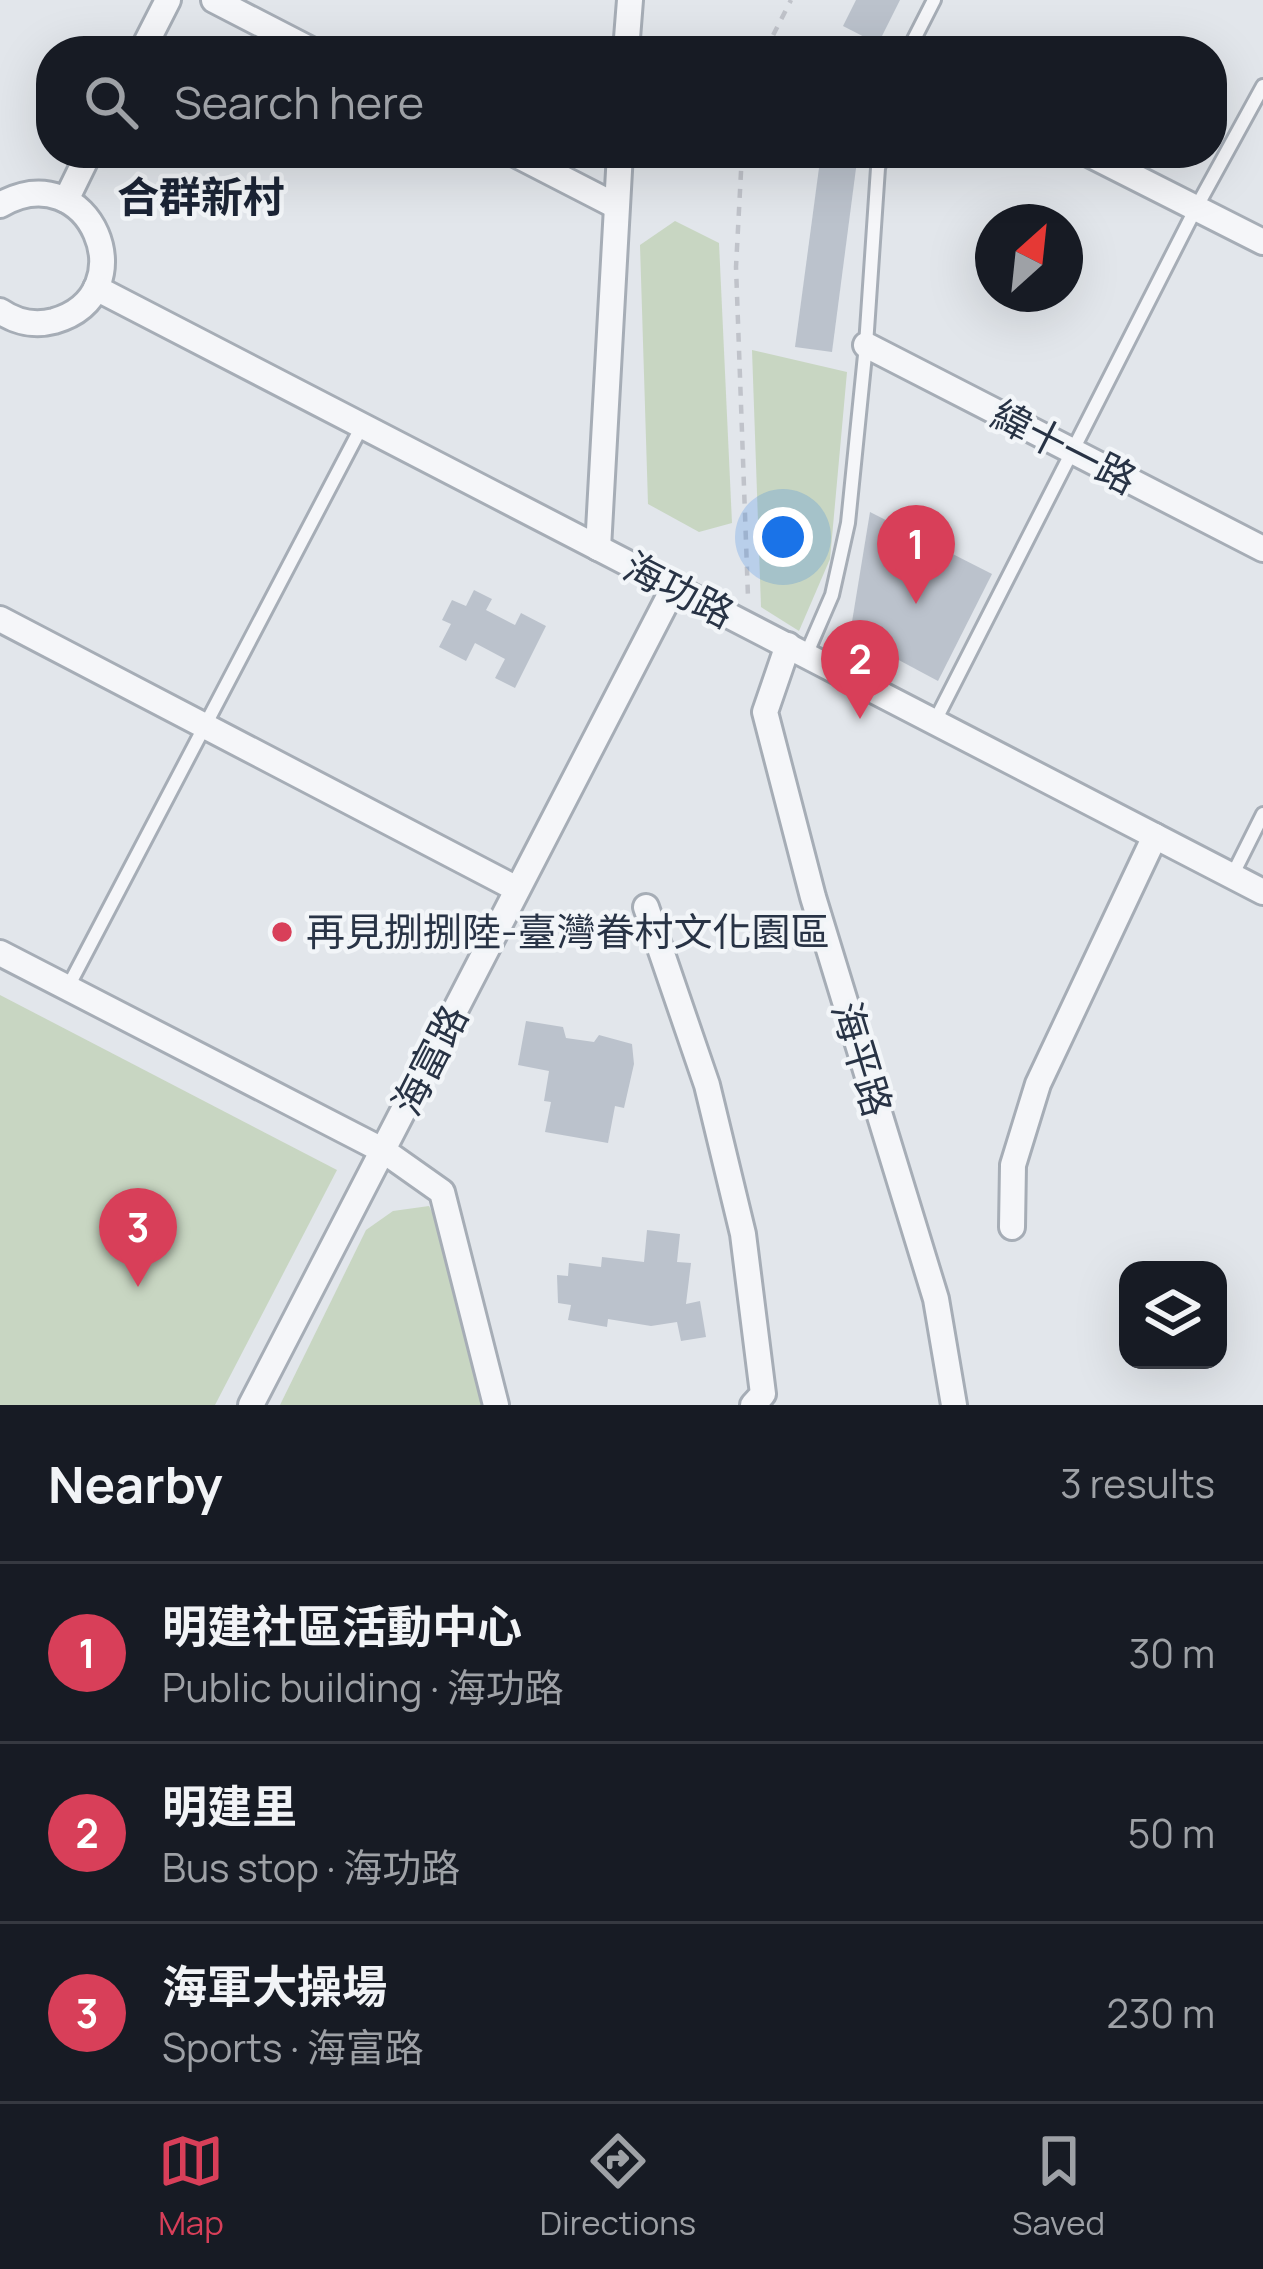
<!DOCTYPE html>
<meta charset="utf-8">
<style>
body{margin:0;font-family:Manrope,"Noto Sans TC",sans-serif;background:#242831;color:#f1f3f6}
.controls{position:absolute;right:36px;bottom:36px;display:grid;overflow:hidden;border-radius:24px;box-shadow:0 12px 48px #0002}
.controls button{width:108px;height:108px;display:grid;place-items:center;padding:0;border:0;border-bottom:3px solid #363941;background:#171b24;color:#f1f3f6;font:60px sans-serif}
.compass{position:absolute;left:975px;top:204px;width:108px;height:108px;border-radius:50%;background:#171b24;box-shadow:0 12px 48px #0002;rotate:27deg}
.you{position:absolute;left:783px;top:537px;width:42px;height:42px;margin:-30px;border:9px solid #fff;border-radius:50%;background:#1a73e8;box-shadow:0 0 0 18px #1a73e833}
.badge{display:grid;place-items:center;width:78px;height:78px;border-radius:50%;background:#d83f59;color:#fff;font-size:39px;font-weight:700}
.pin{position:absolute;translate:-50% -99px;filter:drop-shadow(0 3px 6px #0008)}
.pin::after{content:'';position:absolute;top:63px;width:42px;height:36px;background:inherit;clip-path:polygon(0 0,100% 0,50% 100%)}
.list{margin:0;padding:0;list-style:none}
h2{display:flex;justify-content:space-between;align-items:center;height:156px;margin:0;padding:0 48px;font-size:51px}
h2 small{font-size:39px;font-weight:400;color:#9ea1a6}
.list li{display:grid;grid-template-columns:78px 1fr auto;gap:36px;align-items:center;box-sizing:border-box;height:180px;padding:0 48px;border-top:3px solid #363941}
.list b{display:block;font-size:45px;white-space:nowrap}
.list p{margin:0;font-size:39px;white-space:nowrap;color:#9ea1a6}
.list em{font-size:39px;font-style:normal;color:#9ea1a6}
.icon{flex:none;width:66px;height:66px;fill:none;stroke:currentColor;stroke-width:2;stroke-linecap:round;stroke-linejoin:round}
.map{position:relative;flex:none;width:1263px;height:1405px;overflow:hidden}
.search{position:absolute;background:#171b24;box-shadow:0 12px 48px #0002;left:36px;right:36px;top:36px;height:132px;display:flex;align-items:center;gap:30px;box-sizing:border-box;padding:0 42px;border-radius:48px;color:#9ea1a6;font-size:45px}
.sheet{height:696px;background:#171b24}
nav{display:flex;justify-content:space-around;align-items:center;box-sizing:border-box;height:168px;border-top:3px solid #363941;background:#171b24;font-size:33px;color:#9ea1a6}
nav a{display:grid;justify-items:center;gap:6px}
nav .on{color:#d83f59}
.map>svg:first-child{display:block}
.green{fill:#c8d6c2}
.building{fill:#bbc2cc}
.lines{fill:none;stroke-linecap:round;stroke-linejoin:round}
.service-casing{stroke:#a6adb6;stroke-width:18}
.minor-casing{stroke:#a6adb6;stroke-width:30}
.path{stroke:#c0c3ca;stroke-width:4.5;stroke-dasharray:9 9;stroke-linecap:butt}
.service{stroke:#f5f6f9;stroke-width:12}
.minor{stroke:#f5f6f9;stroke-width:24}
.poi-dot{fill:#d83f59;stroke:#f2f5f8;stroke-width:4.5}
.labels{text-anchor:middle;stroke-width:9;stroke-linejoin:round;paint-order:stroke}
.street-label{font-size:39px;fill:#283345;stroke:#f2f5f8}
.poi-label{font-size:39px;fill:#283345;stroke:#f2f5f8;text-anchor:start}
.neighbourhood-label{font-size:42px;font-weight:bold;fill:#1b2435;stroke:#f2f5f8}
</style>
<div class="map">
<svg width="1263" height="1405" viewBox="0 0 1263 1405">
<rect width="100%" height="100%" fill="#e2e6eb"/>
<!-- green -->
<g class="green">
<path d="M 675,221 L 719,243 L 732,523 L 699,532 L 648,504 L 640,245 Z"/>
<path d="M 752,350 L 847,372 L 830,559 L 799,631 L 761,607 Z"/>
<path d="M 0,995 L 337,1170 L 215,1405 L 0,1405 Z"/>
<path d="M 429,1206 L 449,1247 L 487,1405 L 280,1405 L 366,1230 L 393,1211 Z"/>
</g>
<!-- building -->
<g class="building">
<path d="M 856,0 L 900,0 L 878,44 L 843,26 Z"/>
<path d="M 821,153 L 858,153 L 832,352 L 795,347 Z"/>
<path d="M 870,512 L 992,574 L 938,681 L 850,634 Z"/>
<path d="M 474,590 L 492,599 L 486,610 L 515,625 L 521,613 L 546,626 L 515,688 L 495,678 L 505,659 L 475,643 L 466,661 L 439,647 L 451,624 L 442,620 L 452,600 L 466,606 Z"/>
<path d="M 526,1021 L 563,1027 L 566,1038 L 594,1042 L 599,1035 L 632,1044 L 634,1064 L 624,1108 L 615,1106 L 608,1143 L 545,1132 L 551,1102 L 544,1101 L 549,1071 L 518,1065 Z"/>
<path d="M 647,1230 L 680,1234 L 677,1262 L 691,1263 L 686,1304 L 700,1301 L 706,1337 L 681,1341 L 677,1322 L 651,1326 L 608,1319 L 607,1327 L 568,1320 L 571,1305 L 558,1303 L 557,1275 L 568,1276 L 569,1263 L 601,1267 L 602,1257 L 644,1262 Z"/>
</g>
<g class="lines">
<!-- service casing -->
<g class="service-casing">
<g id="service">
<path d="M 908,51 L 934,0"/>
<path d="M 806,655 L 832,595 L 848,523 L 866,345 L 878,168 L 883,153"/>
<path d="M 935,721 L 1196,208 L 1263,86"/>
<path d="M 1232,876 L 1263,814"/>
<path d="M 68,987 L 362,426"/>
</g>
</g>
<!-- minor casing -->
<g class="minor-casing">
<g id="minor">
<path d="M 214,0 L 313,51"/>
<path d="M 142,51 L 168,0"/>
<path d="M 626,51 L 630,0"/>
<path d="M 513,153 L 616,206"/>
<path d="M 1087,153 L 1263,242"/>
<path d="M 66,200 L 89,153"/>
<path d="M 0,205 C 90,153 148,294 54,321 C 35,326 16,322 0,311"/>
<path d="M 96,288 L 1263,892"/>
<path d="M 866,345 L 1263,549"/>
<path d="M 598,548 L 620,153"/>
<path d="M 0,619 L 517,889"/>
<path d="M 788,645 L 765,712 L 813,897 L 936,1299 L 954,1405"/>
<path d="M 646,907 L 707,1085 L 743,1234 L 763,1394 L 753,1405"/>
<path d="M 0,953 L 384,1151 L 442,1192 L 496,1405"/>
<path d="M 1012,1227 L 1013,1165 L 1038,1084 L 1155,836"/>
<path d="M 251,1405 L 674,587"/>
</g>
</g>
<!-- path -->
<g class="path">
<path d="M 765,51 L 791,0"/>
<path d="M 742,153 L 736,267 L 748,597"/>
</g>
<!-- service -->
<use href="#service" class="service"/>
<!-- minor -->
<use href="#minor" class="minor"/>
</g>
<!-- markers -->
<circle class="poi-dot" cx="282" cy="932" r="12"/>
<g class="labels">
<!-- street labels -->
<g class="street-label">
<text transform="translate(1064 447) rotate(27)" y="14">緯十一路</text>
<text transform="translate(679 590) rotate(27)" y="14">海功路</text>
<text transform="translate(862 1059) rotate(73)" y="14">海平路</text>
<text transform="translate(430 1060) rotate(-63)" y="14">海富路</text>
</g>
<!-- poi labels -->
<g class="poi-label">
<text x="306" y="946">再見捌捌陸-臺灣眷村文化園區</text>
</g>
<!-- neighbourhood labels -->
<g class="neighbourhood-label">
<text x="201" y="212">合群新村</text>
</g>
</g>
</svg>
<div class="controls">
<button><svg class="icon" aria-label="layers" viewBox="0 0 24 24"><path d="M12 4l9 5-9 5-9-5zM3 14l9 5 9-5"/></svg></button>
</div>
<svg class="compass" viewBox="-18 -18 36 36"><path d="M0-13l5 13h-10z" fill="#e53935"/><path d="M0 13l5-13h-10z" fill="#9ea1a6"/></svg>
<div class="you"></div>
<div class="pin badge" style="left:916px;top:604px">1</div>
<div class="pin badge" style="left:860px;top:719px">2</div>
<div class="pin badge" style="left:138px;top:1287px">3</div>
<div class="search"><svg class="icon" aria-label="search" viewBox="0 0 24 24"><circle cx="10" cy="10" r="6"/><path d="M15 15l6 6"/></svg>Search here</div>
</div>
<section class="sheet">
<h2>Nearby<small>3 results</small></h2>
<ul class="list">
<li><span class="badge">1</span><div><b>明建社區活動中心</b><p>Public building · 海功路</p></div><em>30 m</em></li>
<li><span class="badge">2</span><div><b>明建里</b><p>Bus stop · 海功路</p></div><em>50 m</em></li>
<li><span class="badge">3</span><div><b>海軍大操場</b><p>Sports · 海富路</p></div><em>230 m</em></li>
</ul>
</section>
<nav>
<a class="on"><svg class="icon" aria-label="map" viewBox="0 0 24 24"><path d="M3 6l6-2 6 2 6-2v14l-6 2-6-2-6 2zM9 4v14M15 6v14"/></svg>Map</a>
<a><svg class="icon" aria-label="directions" viewBox="0 0 24 24"><path d="M12 3l9 9-9 9-9-9zM9 14v-3h6M13 9l2 2-2 2"/></svg>Directions</a>
<a><svg class="icon" aria-label="saved" viewBox="0 0 24 24"><path d="M7 4h10v16l-5-4-5 4z"/></svg>Saved</a>
</nav>
